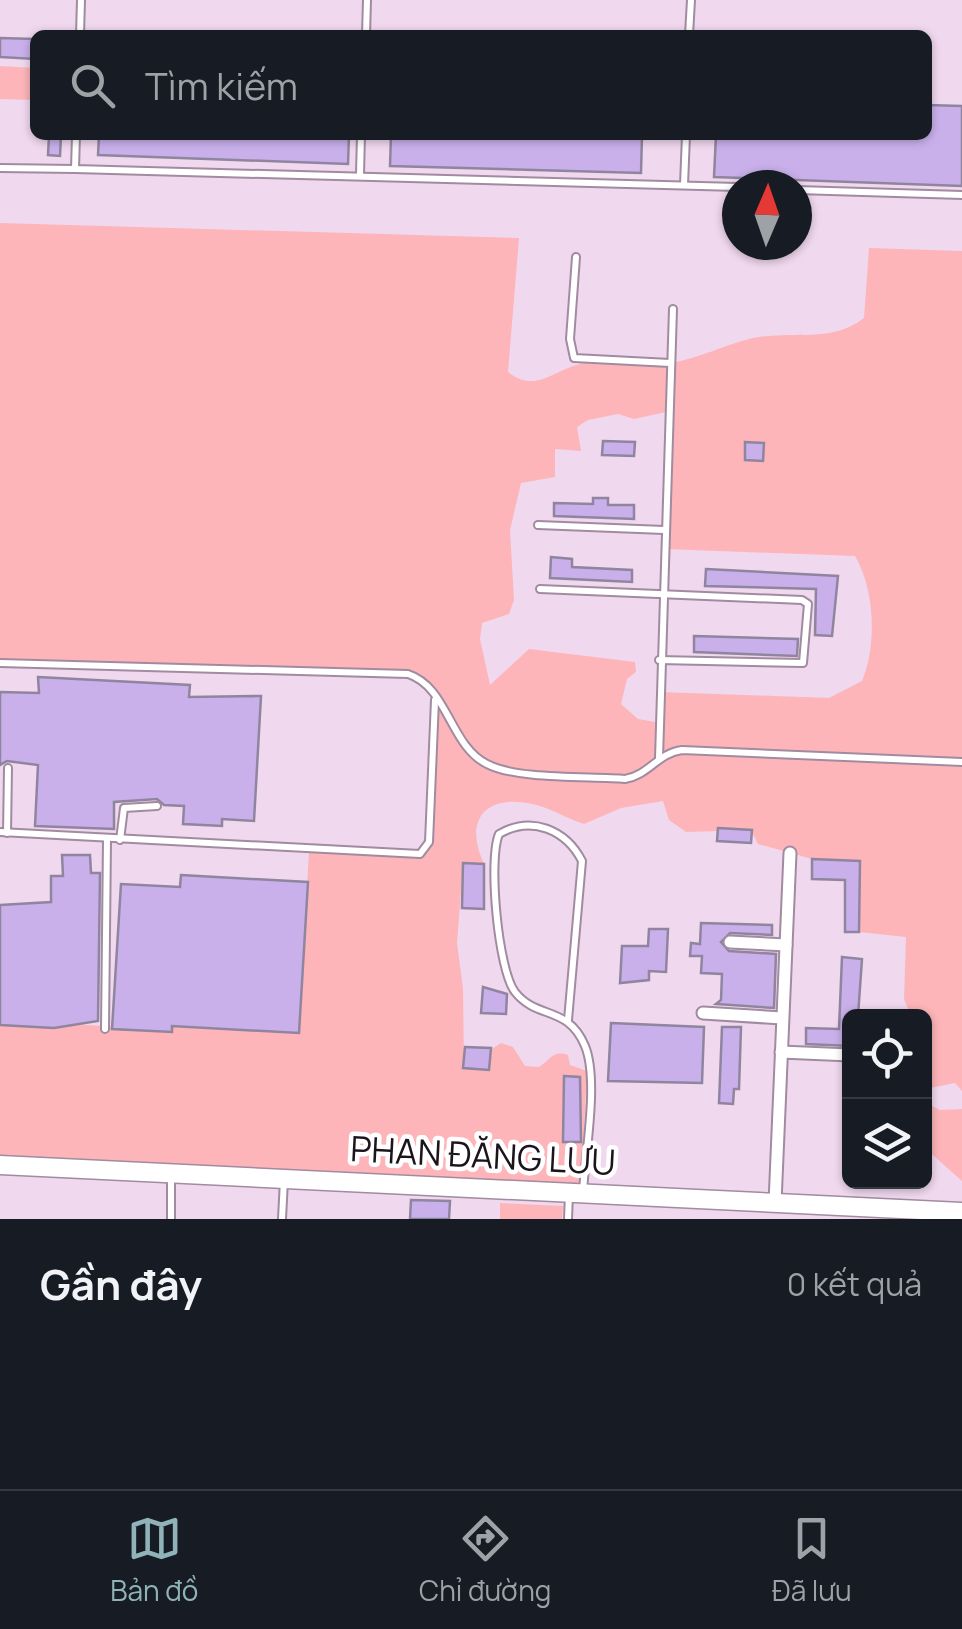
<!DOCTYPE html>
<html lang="vi">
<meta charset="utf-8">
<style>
body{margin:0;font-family:Manrope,sans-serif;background:#242831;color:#f1f3f6}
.controls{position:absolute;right:30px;bottom:30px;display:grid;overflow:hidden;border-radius:15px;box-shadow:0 2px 8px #0004}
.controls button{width:90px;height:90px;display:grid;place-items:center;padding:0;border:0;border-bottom:2px solid #363941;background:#171b24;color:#f1f3f6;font:50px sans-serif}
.compass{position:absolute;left:722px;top:170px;width:90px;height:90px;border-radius:50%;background:#171b24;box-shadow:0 2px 8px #0004;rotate:2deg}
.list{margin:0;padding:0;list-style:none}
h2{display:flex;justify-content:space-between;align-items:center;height:130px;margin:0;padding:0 40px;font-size:42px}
h2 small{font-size:32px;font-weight:400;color:#9ea1a6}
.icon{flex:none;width:55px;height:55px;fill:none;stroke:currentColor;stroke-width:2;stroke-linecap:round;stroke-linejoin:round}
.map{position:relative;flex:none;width:962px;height:1219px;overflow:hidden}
.search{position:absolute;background:#171b24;box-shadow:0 2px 8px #0004;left:30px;right:30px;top:30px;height:110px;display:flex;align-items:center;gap:25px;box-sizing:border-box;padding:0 35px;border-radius:15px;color:#9ea1a6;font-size:38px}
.sheet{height:270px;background:#171b24}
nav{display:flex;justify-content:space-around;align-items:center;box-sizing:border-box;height:140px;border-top:2px solid #363941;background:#171b24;font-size:28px;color:#9ea1a6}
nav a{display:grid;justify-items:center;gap:5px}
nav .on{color:#8fb3b9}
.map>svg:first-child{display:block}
.green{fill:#fdb5b9}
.building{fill:#c9b0eb;stroke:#90859f;stroke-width:2.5}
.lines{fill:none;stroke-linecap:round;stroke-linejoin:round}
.lane-casing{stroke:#a18ba0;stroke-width:10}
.street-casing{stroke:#a18ba0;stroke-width:15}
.secondary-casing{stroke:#a18ba0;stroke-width:21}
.lane{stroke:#fff;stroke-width:6}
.street{stroke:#fff;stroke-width:11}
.secondary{stroke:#fff;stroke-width:18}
.labels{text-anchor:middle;stroke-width:9;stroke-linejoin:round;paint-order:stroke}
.street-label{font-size:35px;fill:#1c141b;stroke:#fff}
</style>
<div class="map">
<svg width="962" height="1219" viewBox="0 0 962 1219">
<rect width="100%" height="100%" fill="#f0d8ef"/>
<!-- green -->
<g class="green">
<path d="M 0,66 L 35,68 L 35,100 L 0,99 Z"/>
<path d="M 0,223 L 519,238 L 508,372 C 535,394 554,370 580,364 C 605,358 642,365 668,366 L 666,412 L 634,419 L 618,414 L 588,420 L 577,427 L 581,451 L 555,449 L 555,477 L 521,483 L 510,530 L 514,600 L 509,614 L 482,623 L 480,639 L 490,685 L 529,649 L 635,662 L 636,672 L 627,679 L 621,704 L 638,719 L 655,722 L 656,758 L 644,771 L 625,776 C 594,774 510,775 486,762 C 449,741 449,684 406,671 L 0,660 Z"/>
<path d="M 869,248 L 962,251 L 962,759 L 683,748 L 661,754 L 660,692 L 829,698 L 862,681 C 877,645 875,590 855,556 L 666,549 L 672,363 C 701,357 723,346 749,339 C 790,329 829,345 864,318 Z"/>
<path d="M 438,704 L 469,754 L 483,766 L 499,771 L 626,781 C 650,777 659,757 683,752 L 962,765 L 962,1091 L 955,1083 L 925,1089 L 932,1060 L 925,1053 L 924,1016 L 911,1016 L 904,999 L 906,937 L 859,932 L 860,861 L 812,859 L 758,844 L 751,830 L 686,832 L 669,820 L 663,801 L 621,808 L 584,824 C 571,820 559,813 546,808 C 498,791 459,809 484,864 L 463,864 L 457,943 L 463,989 L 464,1067 L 501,1043 L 513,1047 L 525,1066 L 539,1067 C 552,1059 552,1050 568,1055 L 570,1065 L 587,1071 L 581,1187 L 0,1159 L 0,1026 L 89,1025 L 171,1032 L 172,1026 L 299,1033 L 309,851 L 421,856 L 428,852 Z"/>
<path d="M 925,1102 L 940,1110 L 962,1109 L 962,1181 L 925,1148 Z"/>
<path d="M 500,1203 L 563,1206 L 562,1219 L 500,1219 Z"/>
</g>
<!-- building -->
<g class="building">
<path d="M 0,38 L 35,39 L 35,59 L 0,57 Z"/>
<path d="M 927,105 L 962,106 L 962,186 L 714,177 L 716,135 L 927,135 Z"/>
<path d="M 49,135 L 61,135 L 60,156 L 48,155 Z"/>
<path d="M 99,135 L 349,135 L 348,164 L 98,155 Z"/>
<path d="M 391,135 L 642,135 L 641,173 L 390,166 Z"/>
<path d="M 603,441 L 635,442 L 634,456 L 602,455 Z"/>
<path d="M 745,442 L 764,443 L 763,461 L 745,460 Z"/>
<path d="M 593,498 L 608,498 L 608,505 L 634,505 L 634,519 L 554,516 L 554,503 L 593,504 Z"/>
<path d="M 551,557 L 572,559 L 572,567 L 632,570 L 632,582 L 550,578 Z"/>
<path d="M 706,569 L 838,576 L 832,636 L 815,635 L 816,589 L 705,586 Z"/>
<path d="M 694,636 L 798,639 L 797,656 L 694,652 Z"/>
<path d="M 38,677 L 190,685 L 189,697 L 261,696 L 254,821 L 222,819 L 222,826 L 183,824 L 184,806 L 164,805 L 157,799 L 114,802 L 114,829 L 35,826 L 38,765 L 7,761 L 0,765 L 0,692 L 39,693 Z"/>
<path d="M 718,828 L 752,830 L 751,843 L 717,841 Z"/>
<path d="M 62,855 L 90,855 L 91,873 L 100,873 L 98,1021 L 54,1028 L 0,1025 L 0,905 L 51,902 L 51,876 L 63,876 Z"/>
<path d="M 812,859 L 860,861 L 859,932 L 845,932 L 845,880 L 812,879 Z"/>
<path d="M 463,863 L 484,864 L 484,909 L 462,908 Z"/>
<path d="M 181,875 L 308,882 L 299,1033 L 172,1026 L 172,1032 L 112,1029 L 121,884 L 180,887 Z"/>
<path d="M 701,923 L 772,925 L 772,935 L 730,933 L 721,942 L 729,951 L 776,954 L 774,1008 L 716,1004 L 721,1000 L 722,974 L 701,973 L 702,956 L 690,956 L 691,943 L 700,944 Z"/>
<path d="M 649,929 L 668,929 L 666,972 L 649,971 L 649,980 L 620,983 L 622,946 L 648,946 Z"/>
<path d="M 842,957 L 862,959 L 858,1016 L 850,1015 L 850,1046 L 806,1044 L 806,1028 L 839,1029 Z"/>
<path d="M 483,987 L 507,994 L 506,1014 L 481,1013 Z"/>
<path d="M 611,1023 L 704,1027 L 702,1083 L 608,1081 Z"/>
<path d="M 722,1027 L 741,1027 L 739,1089 L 734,1089 L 733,1104 L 719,1103 Z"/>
<path d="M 465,1047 L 491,1048 L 489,1070 L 463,1068 Z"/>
<path d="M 564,1076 L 580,1077 L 581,1142 L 563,1142 Z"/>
<path d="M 411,1200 L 450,1201 L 449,1219 L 410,1219 Z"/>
</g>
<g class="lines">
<!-- lane casing -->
<g class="lane-casing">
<g id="lane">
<path d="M 80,35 L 81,0"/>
<path d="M 366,35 L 367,0"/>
<path d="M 689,35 L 691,0"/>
<path d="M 76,135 L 75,169 L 737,187"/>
<path d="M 0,168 L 75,169"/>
<path d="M 360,174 L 361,135"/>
<path d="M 684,185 L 686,135"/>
<path d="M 797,190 L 962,195"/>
<path d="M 576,257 L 570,339 L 574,358 L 670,363"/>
<path d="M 538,525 L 664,530"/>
<path d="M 540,589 L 802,600 L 808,604 L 803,663 L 659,660"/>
<path d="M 0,663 L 408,674 C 448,687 450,746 487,764 C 518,780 589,776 625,779 C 649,775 658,753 682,750 L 962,762"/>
<path d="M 659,758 L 673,309"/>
<path d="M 0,832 L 420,854 L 429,842 L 435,700"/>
<path d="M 7,833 L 8,768"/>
<path d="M 120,840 L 124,808 L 157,806"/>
<path d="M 568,1020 L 582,861 C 566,830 532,815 499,834 C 488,859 498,970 515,992 C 537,1020 568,1005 585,1046 C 599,1080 585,1154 583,1192"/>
<path d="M 105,1029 L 107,840"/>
<path d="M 171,1219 L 171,1175"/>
<path d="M 282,1219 L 284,1180"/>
<path d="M 568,1219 L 569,1194"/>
</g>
</g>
<!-- street casing -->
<g class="street-casing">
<g id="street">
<path d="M 730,942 L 786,945"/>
<path d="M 703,1013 L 782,1018"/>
<path d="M 781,1052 L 850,1055"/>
<path d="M 775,1203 L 790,853"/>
</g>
</g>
<!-- secondary casing -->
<g class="secondary-casing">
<path id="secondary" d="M 0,1165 L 962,1212"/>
</g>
<!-- lane -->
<use href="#lane" class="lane"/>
<!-- street -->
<use href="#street" class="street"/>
<!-- secondary -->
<use href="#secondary" class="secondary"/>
</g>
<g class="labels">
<!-- street labels -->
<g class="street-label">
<text transform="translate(483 1156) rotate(3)" y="12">PHAN ĐĂNG LƯU</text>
</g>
</g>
</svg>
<div class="controls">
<button><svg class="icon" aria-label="locate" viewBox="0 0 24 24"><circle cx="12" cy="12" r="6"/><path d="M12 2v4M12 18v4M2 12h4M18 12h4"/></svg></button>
<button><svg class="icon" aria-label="layers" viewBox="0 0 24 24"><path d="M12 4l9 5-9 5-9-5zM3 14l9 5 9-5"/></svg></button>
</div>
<svg class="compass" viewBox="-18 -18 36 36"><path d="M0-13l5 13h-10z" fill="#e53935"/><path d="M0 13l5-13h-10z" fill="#9ea1a6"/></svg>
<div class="search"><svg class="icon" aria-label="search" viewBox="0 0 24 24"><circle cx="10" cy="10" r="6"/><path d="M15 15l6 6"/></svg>Tìm kiếm</div>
</div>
<section class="sheet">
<h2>Gần đây<small>0 kết quả</small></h2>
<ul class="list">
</ul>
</section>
<nav>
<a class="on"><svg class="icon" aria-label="map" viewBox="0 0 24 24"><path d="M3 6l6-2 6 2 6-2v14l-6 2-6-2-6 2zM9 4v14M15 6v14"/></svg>Bản đồ</a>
<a><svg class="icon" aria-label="directions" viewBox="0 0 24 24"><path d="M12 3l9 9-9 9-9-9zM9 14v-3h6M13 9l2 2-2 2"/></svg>Chỉ đường</a>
<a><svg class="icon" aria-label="saved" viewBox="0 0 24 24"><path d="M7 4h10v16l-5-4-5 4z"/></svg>Đã lưu</a>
</nav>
